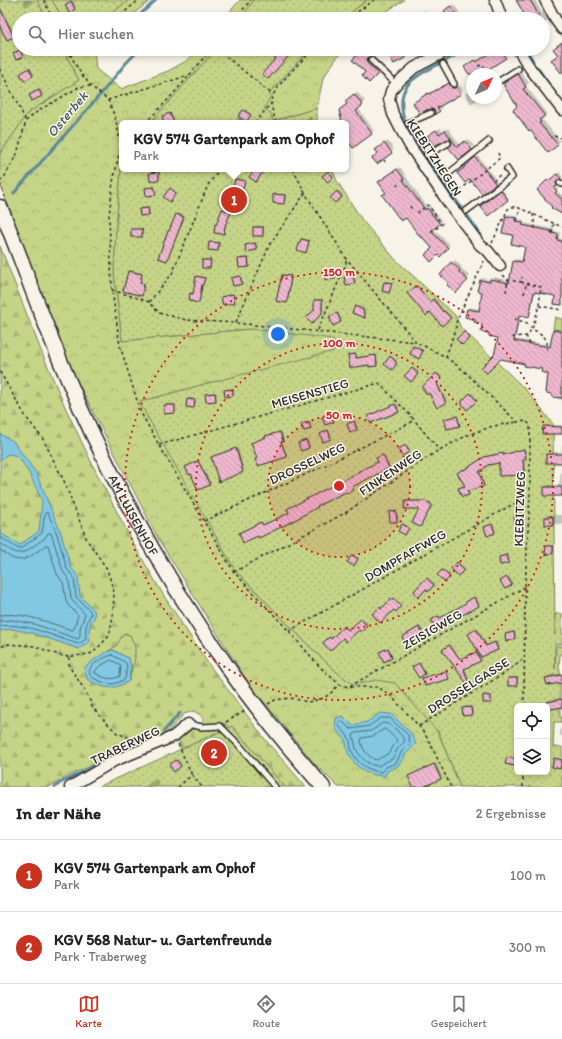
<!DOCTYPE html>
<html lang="de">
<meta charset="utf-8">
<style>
body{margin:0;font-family:Itim,sans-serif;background:#f6f6f6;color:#222}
.controls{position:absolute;right:12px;bottom:12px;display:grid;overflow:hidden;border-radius:6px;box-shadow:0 2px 6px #0003}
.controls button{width:36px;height:36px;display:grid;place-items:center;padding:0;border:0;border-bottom:1px solid #e0e0e0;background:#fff;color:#222;font:20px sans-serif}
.compass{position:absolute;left:466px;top:68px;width:36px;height:36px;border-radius:50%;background:#fff;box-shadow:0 2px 6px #0003;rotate:46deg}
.you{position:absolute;left:278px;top:334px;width:14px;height:14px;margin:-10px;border:3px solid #fff;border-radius:50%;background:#1a73e8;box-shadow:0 0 0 6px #1a73e833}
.badge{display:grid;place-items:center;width:26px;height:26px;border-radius:50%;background:#c8321e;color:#fff;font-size:13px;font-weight:700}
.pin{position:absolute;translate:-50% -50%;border:2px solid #fff;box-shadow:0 1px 4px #0006}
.popup{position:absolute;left:119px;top:120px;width:230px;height:52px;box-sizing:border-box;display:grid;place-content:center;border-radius:6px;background:#fff;filter:drop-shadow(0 1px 3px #0005);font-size:13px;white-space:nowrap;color:#767676}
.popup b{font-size:15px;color:#222}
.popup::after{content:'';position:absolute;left:50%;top:100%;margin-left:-8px;border:8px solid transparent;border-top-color:#fff}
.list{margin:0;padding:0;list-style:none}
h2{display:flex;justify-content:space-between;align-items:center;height:52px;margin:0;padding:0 16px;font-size:17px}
h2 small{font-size:13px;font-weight:400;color:#767676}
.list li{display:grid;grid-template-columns:26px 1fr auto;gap:12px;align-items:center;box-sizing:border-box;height:72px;padding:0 16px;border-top:1px solid #e0e0e0}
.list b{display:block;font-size:15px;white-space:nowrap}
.list p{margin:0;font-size:13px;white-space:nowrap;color:#767676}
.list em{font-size:13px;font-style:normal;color:#767676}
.icon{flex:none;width:22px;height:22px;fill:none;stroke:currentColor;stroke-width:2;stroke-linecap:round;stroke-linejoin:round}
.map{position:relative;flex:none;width:562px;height:787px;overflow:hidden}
.search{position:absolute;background:#fff;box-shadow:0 2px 6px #0003;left:12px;right:12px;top:12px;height:44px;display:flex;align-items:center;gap:10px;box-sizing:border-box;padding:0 14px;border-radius:22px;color:#767676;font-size:15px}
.sheet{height:196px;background:#fff}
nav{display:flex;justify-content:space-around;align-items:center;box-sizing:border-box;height:56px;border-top:1px solid #e0e0e0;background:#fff;font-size:11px;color:#767676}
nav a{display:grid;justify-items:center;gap:2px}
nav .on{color:#c8321e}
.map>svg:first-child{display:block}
.grass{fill:url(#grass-dots);stroke:#78805a;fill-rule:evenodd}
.forest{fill:url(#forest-firs);stroke:#78805a}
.wetland{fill:url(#wetland-marsh);stroke:#78805a}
.park{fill:url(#park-crowns);stroke:#78805a}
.water{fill:#82c8e3;stroke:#5f8999}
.shadow{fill:#0003}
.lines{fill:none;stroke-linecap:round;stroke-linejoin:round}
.shore{stroke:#4e6a75;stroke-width:1}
.stream{stroke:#5f8999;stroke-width:3}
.building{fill:url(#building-back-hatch);stroke:#2b2b2b}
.service-casing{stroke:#2b2b2b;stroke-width:8}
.minor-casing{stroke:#2b2b2b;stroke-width:13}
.secondary-casing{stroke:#2b2b2b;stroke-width:17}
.path{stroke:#2b2b2b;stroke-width:1.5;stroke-dasharray:3 3;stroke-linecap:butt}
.service{stroke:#f7f3e8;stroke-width:5}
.minor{stroke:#f7f3e8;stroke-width:10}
.secondary{stroke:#f7f3e8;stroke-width:14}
.ring{fill:none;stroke:#d62828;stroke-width:2;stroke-dasharray:2 4}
.labels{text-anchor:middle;stroke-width:3;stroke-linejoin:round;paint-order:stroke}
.street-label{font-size:13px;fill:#2b2b2b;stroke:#f7f3e8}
.water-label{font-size:14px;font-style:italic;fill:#455a62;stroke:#f7f3e8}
.centre{fill:#d62828;stroke:#f7f3e8;stroke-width:2}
.ring-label{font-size:12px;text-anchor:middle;font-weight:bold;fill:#d62828;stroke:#f7f3e8;stroke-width:3;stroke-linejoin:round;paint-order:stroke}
</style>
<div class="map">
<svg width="562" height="787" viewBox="0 0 562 787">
<defs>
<pattern id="grass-dots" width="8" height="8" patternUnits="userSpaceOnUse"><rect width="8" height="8" fill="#c6d488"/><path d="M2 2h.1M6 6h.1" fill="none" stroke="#aab676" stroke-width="1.8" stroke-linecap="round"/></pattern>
<pattern id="forest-firs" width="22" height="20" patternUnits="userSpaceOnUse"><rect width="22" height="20" fill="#c6d488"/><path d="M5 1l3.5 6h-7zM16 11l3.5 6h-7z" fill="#aab676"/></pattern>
<pattern id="wetland-marsh" width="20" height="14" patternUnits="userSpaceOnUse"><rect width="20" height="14" fill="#c6d488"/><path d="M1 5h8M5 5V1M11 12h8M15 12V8" fill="none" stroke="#aab676"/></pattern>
<pattern id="park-crowns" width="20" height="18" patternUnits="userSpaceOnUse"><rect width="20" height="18" fill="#c6d488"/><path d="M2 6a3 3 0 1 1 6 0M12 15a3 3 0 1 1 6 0" fill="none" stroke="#aab676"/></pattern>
<pattern id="building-back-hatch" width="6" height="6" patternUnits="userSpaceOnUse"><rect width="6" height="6" fill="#eeb7ce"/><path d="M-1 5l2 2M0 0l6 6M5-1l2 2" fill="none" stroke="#cc9eb1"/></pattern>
</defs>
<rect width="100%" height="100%" fill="#f7f3e8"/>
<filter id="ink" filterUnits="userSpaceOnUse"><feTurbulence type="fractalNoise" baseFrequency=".025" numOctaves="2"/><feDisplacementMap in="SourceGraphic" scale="8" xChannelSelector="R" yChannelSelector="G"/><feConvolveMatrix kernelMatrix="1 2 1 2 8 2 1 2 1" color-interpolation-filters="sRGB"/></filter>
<g filter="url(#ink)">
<!-- grass -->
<g class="grass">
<path d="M 0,0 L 37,0 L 47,19 L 19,19 L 19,49 L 63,49 L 79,80 L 28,113 L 0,154 Z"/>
<path d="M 52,0 L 129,0 L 104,19 L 63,19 Z"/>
<path d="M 254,0 L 367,0 L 343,19 L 240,19 Z"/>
<path d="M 216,49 L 310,49 L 270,92 L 271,114 L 274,121 L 317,108 L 317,123 L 150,123 Z"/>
<path d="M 122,158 L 122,169 L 332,169 L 337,181 L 362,220 L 395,259 L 455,315 L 461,328 L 526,390 L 553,424 L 555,635 L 555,614 L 562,614 L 562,644 L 555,644 L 555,669 L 556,646 L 562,646 L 562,653 L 560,654 L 559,669 L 560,669 L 560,717 L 562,717 L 562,722 L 554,722 L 553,747 L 562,747 L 562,787 L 460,787 L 438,731 L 354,685 L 340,675 L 311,648 L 235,570 L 138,402 L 197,386 L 251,329 L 122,341 L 114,273 L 116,225 ZM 517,706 L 547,706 L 547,772 L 517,772 Z"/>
<path d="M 232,726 L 285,787 L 98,787 Z"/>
</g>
<!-- forest -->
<path class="forest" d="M 0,246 L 42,353 L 66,409 L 96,472 L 137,550 L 164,596 L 207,662 L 267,742 L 306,787 L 285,787 L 232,726 L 181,749 L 178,739 L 203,722 L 203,717 L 194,711 L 184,714 L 168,732 L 120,753 L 68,776 L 49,787 L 0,787 Z"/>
<!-- wetland -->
<path class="wetland" d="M 124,633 L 130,635 L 135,647 L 135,658 L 129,681 L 131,665 L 128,658 L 113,650 L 107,652 L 116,646 Z"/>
<!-- park -->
<g class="park">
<path d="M 37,0 L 52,0 L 63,19 L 47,19 Z"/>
<path d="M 129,0 L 151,0 L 127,19 L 104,19 Z"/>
<path d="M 240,0 L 254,0 L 240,19 L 223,19 Z"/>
<path d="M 367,0 L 404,0 L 387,11 L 377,19 L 343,19 Z"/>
<path d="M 63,49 L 94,49 L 96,69 L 121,89 L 168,71 L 188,60 L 197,49 L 216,49 L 150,123 L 122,123 L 122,158 L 116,225 L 114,273 L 122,341 L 251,329 L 333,339 L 334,351 L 197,386 L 139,402 L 235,570 L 311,648 L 340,675 L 354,685 L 376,680 L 395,683 L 438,732 L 460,787 L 338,787 L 314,763 L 247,681 L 159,540 L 71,369 L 0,184 L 0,154 L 28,113 L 79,80 Z"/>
<path d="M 310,49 L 345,49 L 338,56 L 323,78 L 317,108 L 273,121 L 271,114 L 264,108 L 270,98 L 270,92 Z"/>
<path d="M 555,317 L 562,319 L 562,330 L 553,329 Z"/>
</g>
<!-- water -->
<g class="water">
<path d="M 0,434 L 13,441 L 36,473 L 61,533 L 71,568 L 75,572 L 78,577 L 80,596 L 94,610 L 95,616 L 91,623 L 89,630 L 90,641 L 79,649 L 32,633 L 11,629 L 0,631 L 0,529 L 2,534 L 20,545 L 39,531 L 42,501 L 29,473 L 18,456 L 8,454 L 0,460 Z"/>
<path d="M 113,650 L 128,658 L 131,665 L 129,681 C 112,691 104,689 87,679 L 84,668 C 93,661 101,653 113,650 Z"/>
<path d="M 380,713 L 391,714 L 411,733 L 416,744 L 406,754 L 398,766 L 387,771 L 385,776 L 374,775 L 365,772 L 355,764 L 348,753 L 345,740 L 335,728 L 336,718 L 343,716 L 352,725 L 367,722 Z"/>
</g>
<!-- shadow -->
<g class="shadow">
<path d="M 25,0 L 31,0 L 33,3 L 25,7 L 23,2 Z"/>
<path d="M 517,0 L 535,0 L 542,13 L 545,11 L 549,19 L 543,24 L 543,19 L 528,19 Z"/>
<path d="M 73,1 L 76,7 L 69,11 L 67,4 Z"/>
<path d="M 454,4 L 463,19 L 450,19 L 448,8 Z"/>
<path d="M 426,10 L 431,18 L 431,19 L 415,19 L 417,15 Z"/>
<path d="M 3,11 L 15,35 L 8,39 L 0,23 L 0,13 Z"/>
<path d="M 324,14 L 329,19 L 319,19 Z"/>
<path d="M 364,49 L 369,49 L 373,53 L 370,55 L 370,60 L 381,71 L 369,82 L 366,72 L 353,60 Z"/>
<path d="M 387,49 L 405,49 L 408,54 L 405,57 L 394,63 Z"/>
<path d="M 497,49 L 504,49 L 507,55 L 484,71 L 487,74 L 472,74 L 472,77 L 465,67 L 477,59 L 478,61 Z"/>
<path d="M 31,68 L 34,74 L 24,79 L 22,73 Z"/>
<path d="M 521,72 L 529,83 L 526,86 L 547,113 L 542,117 L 543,118 L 542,119 L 560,141 L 557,144 L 518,106 L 504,84 Z"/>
<path d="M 452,81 L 455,85 L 458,86 L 460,85 L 463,90 L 460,93 L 439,105 L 442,108 L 439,110 L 414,103 L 431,91 L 432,92 Z"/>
<path d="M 40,89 L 43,94 L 33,100 L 31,94 Z"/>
<path d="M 472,89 L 472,98 L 481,98 L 471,104 L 465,94 Z"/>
<path d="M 357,92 L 365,101 L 358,108 L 374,131 L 371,133 L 346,137 L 346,123 L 348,121 L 349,98 Z"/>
<path d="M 245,109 L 251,114 L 244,123 L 234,123 Z"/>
<path d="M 171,113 L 174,121 L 172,123 L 165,123 L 164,115 Z"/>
<path d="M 311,116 L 313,122 L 312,123 L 304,123 L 303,120 Z"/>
<path d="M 270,120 L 271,123 L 260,123 Z"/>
<path d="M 440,128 L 443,132 L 448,128 L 460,145 L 468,139 L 474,146 L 459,159 L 451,139 L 431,134 Z"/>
<path d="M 388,141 L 394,149 L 377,163 L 379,147 Z"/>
<path d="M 478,156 L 497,181 L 495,183 L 465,167 L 467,165 Z"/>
<path d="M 400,167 L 406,176 L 406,177 L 428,208 L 430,206 L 442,221 L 433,228 L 450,245 L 440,256 L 406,216 L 383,195 L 387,192 L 382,179 Z"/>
<path d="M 159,171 L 160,177 L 159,179 L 150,173 L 151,172 Z"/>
<path d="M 559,172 L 562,176 L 562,178 L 558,178 L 558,183 L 556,185 L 558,189 L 556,191 L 562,195 L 562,213 L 538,190 L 550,179 L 551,180 Z"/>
<path d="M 237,178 L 246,180 L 244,187 L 242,188 L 237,205 L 230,198 Z"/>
<path d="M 155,186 L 156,193 L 155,194 L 146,189 L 147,188 Z"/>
<path d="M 502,190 L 509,198 L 488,215 L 482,205 Z"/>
<path d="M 339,191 L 343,195 L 335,202 L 331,198 Z"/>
<path d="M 275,194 L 286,194 L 285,202 L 284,203 L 274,195 Z"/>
<path d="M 149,207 L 150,213 L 148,214 L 140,209 L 141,208 Z"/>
<path d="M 224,208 L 231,211 L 226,224 L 224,232 L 223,233 L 215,232 L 216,225 L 218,223 Z"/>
<path d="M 178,213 L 185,216 L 167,260 L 171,230 Z"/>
<path d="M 509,214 L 518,216 L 517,219 L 524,220 L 524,223 L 553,229 L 553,231 L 560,232 L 559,238 L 562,239 L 562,304 L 556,296 L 535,292 L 531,313 L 528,316 L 521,314 L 515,339 L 551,345 L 554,331 L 556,329 L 562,330 L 562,400 L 558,399 L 558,397 L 549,373 L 543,368 L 495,355 L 499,337 L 490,332 L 483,323 L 478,319 L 466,317 L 468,309 L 470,307 L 480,309 L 483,292 L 480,280 L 483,278 L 491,280 L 494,277 L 510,281 L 514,261 L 516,259 L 523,260 L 526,246 L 514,234 L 506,217 Z"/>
<path d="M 255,226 L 264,226 L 264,233 L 263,235 L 254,228 Z"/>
<path d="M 143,228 L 143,235 L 142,236 L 132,230 L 134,229 Z"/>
<path d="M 303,238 L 310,240 L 307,250 L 302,239 Z"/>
<path d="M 211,241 L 220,242 L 219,249 L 218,250 L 210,243 Z"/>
<path d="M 256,242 L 258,248 L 256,249 L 246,245 L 247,244 Z"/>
<path d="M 249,257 L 250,265 L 249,266 L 240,267 L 239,260 L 240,258 Z"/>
<path d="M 204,259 L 211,259 L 211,266 L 210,267 L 203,260 Z"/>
<path d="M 455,260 L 462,267 L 461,268 L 470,276 L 456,291 L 450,283 L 441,275 Z"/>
<path d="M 130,270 L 143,273 L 141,282 L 145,283 L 143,293 L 142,295 L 124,290 L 129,271 Z"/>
<path d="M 335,271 L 336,277 L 335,278 L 325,273 L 327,272 Z"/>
<path d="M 284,274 L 292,276 L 288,300 L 287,302 L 283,275 Z"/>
<path d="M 354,274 L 356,281 L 355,282 L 345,277 Z"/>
<path d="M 241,275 L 243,282 L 242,283 L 234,285 L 232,278 L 233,277 Z"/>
<path d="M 198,276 L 205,277 L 204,283 L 202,285 L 200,300 L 199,302 L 191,294 L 192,292 L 194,293 L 197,277 Z"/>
<path d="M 386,281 L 392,282 L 390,291 L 389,292 L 383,291 L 385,282 Z"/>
<path d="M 418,286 L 431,302 L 435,299 L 445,312 L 446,311 L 451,317 L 442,324 L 430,311 L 409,293 Z"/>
<path d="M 234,294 L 236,301 L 234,302 L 222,297 L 223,296 Z"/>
<path d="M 316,299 L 323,299 L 323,311 L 312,323 L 315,310 L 315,300 Z"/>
<path d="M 357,306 L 364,308 L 366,316 L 365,317 L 354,312 Z"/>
<path d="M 338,312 L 342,320 L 334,324 L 330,317 Z"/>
<path d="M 466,332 L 470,336 L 462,344 L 458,339 Z"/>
<path d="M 415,346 L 424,350 L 419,358 L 414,347 Z"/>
<path d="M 350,354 L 356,354 L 357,357 L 377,355 L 378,363 L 377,365 L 370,365 L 349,356 Z"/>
<path d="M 392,356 L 397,360 L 397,362 L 392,369 L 385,364 Z"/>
<path d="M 414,368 L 419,372 L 411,381 L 406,376 Z"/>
<path d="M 438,373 L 443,377 L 437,382 L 447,401 L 445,402 L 423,387 Z"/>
<path d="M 233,388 L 234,394 L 233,395 L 225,390 L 226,389 Z"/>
<path d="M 216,392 L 217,399 L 216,400 L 206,394 L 207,393 Z"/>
<path d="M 472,393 L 477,399 L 467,408 L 463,402 Z"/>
<path d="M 190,398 L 196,399 L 195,406 L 194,407 L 188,400 Z"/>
<path d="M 166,404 L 175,404 L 176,411 L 175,412 L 165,406 Z"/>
<path d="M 397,404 L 399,410 L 398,411 L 371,415 Z"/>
<path d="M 332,413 L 335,420 L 333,421 L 324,416 Z"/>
<path d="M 458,415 L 460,424 L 459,425 L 447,418 Z"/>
<path d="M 355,420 L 358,428 L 351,431 L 348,424 Z"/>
<path d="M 310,421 L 311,427 L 310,428 L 303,424 Z"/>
<path d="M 546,425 L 562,425 L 562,433 L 544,427 Z"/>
<path d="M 329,430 L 332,437 L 324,441 L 321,434 Z"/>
<path d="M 281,431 L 284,439 L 282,440 L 287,455 L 286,456 L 257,458 L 266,437 L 268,436 Z"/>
<path d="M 308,439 L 310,446 L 301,450 L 300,442 Z"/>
<path d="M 407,445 L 410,450 L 402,455 L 401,448 Z"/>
<path d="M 562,446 L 562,462 L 547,455 L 549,453 L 561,452 Z"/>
<path d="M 238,448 L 244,470 L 242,471 L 212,457 Z"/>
<path d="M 525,449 L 527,457 L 524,458 L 525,473 L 524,474 L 500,462 L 488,465 L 480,470 L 484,484 L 483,485 L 469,490 L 469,493 L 468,494 L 461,487 L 466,486 L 459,472 L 465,469 L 465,470 L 486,456 L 504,453 L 504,454 Z"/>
<path d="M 384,455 L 389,466 L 353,485 L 354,488 L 353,489 L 346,490 L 258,535 L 241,532 L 262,522 L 264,525 L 290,512 L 379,462 L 378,457 Z"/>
<path d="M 199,461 L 211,483 L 199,489 L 188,466 Z"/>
<path d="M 562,465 L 562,496 L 545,487 L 548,485 L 559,485 Z"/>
<path d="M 407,500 L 428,501 L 432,503 L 420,526 L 421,508 L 406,501 Z"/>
<path d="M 397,511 L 398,519 L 397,521 L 391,521 L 390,513 L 391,512 Z"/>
<path d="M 522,514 L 523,521 L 522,522 L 515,516 L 516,515 Z"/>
<path d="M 548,515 L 562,515 L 562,524 L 546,524 L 546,517 Z"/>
<path d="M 404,523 L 409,527 L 406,533 L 399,530 Z"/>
<path d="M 493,524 L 496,531 L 495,532 L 487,526 Z"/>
<path d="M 548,545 L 554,546 L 554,551 L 552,552 L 547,546 Z"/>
<path d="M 508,554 L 510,561 L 508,562 L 500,557 L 501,556 Z"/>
<path d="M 354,555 L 359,558 L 355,564 L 352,556 Z"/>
<path d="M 458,562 L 465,568 L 458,575 L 452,568 Z"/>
<path d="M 444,569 L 451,575 L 445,581 L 439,575 Z"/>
<path d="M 509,576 L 513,583 L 506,588 L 502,580 Z"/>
<path d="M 428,577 L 435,584 L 428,591 L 426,588 L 415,591 Z"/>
<path d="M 394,597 L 401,604 L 396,610 L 394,609 L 373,614 L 381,607 L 383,609 Z"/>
<path d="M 476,597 L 480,604 L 478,605 L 445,624 L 446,625 L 444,626 L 434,619 L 440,615 L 441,618 L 467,603 L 468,601 Z"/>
<path d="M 363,619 L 368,624 L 361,630 L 359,629 L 324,643 L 331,636 L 333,638 L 346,626 L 349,630 Z"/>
<path d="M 420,626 L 425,635 L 424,636 L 413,630 Z"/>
<path d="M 478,629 L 487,645 L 497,641 L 499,648 L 480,656 L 481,659 L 480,660 L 465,667 L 470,682 L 468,684 L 443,650 L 450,644 L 461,659 L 478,651 L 470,633 Z"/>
<path d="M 515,631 L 516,637 L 515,638 L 507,640 L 506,634 L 507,633 Z"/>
<path d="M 389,648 L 393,656 L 384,661 L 381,651 Z"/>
<path d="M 562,654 L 562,709 L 561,709 L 561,706 L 547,709 L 547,706 L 546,706 L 545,703 L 549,700 L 561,698 L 561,682 L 546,678 L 549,675 L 562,673 Z"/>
<path d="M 420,663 L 426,672 L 419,676 L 415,666 Z"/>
<path d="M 510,677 L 518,677 L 518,684 L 517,685 L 509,678 Z"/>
<path d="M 485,695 L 492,695 L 492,701 L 490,702 L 484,696 Z"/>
<path d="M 472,706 L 473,713 L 472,714 L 463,708 L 464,707 Z"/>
<path d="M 562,727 L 562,736 L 560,736 L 560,729 Z"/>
<path d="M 509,756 L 517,758 L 514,765 L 507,757 Z"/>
<path d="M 178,759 L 182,764 L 174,770 L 171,765 Z"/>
<path d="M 436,763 L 442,777 L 421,787 L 414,787 L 410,775 Z"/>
<path d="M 156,779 L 160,784 L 159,785 L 156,787 L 148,787 L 147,785 L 148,784 Z"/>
</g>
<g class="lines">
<!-- shore -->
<g class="shore">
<path d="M 0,537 L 17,548 L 20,549 L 42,533 L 45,514 L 46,512 L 48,513 L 57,534 L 67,569 L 74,578 L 76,597 L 90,611 L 91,614 C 86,624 85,628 86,639 L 79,644 C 53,637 27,622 0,626"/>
<path d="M 0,543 C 8,548 16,556 25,552 L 45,538 L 48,533 L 51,533 L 63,571 L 69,580 L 71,599 L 85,614 L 80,628 L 80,637 L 78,639 L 34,624 L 12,620 L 0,621"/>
<path d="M 0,550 C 5,553 9,557 14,559 C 26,563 37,551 46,545 L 48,545 L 57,574 L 63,582 L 66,601 L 68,605 L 78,615 L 74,629 L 72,630 C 49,623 24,612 0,615"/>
<path d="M 112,655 L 125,662 L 127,666 L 125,679 C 120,682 115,684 110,684 C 107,684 103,682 100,681 C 84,676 88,667 100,660 C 104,658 108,656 112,655 Z"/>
<path d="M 111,660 L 121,665 L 120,676 C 112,681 103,678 95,673 L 95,671 L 99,667 Z"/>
<path d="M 381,718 L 390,718 L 408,735 L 410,743 L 402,751 L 396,763 L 386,767 L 381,772 C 369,771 356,763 352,751 C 350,747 351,742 349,738 C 347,734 342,730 339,726 L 339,722 L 341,721 L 351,729 L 369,726 Z"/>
<path d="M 383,723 C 391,723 402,734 405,741 L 398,748 L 392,759 L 383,763 L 379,766 C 369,766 359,757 356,748 C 355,744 354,739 353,735 L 355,733 L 371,731 Z"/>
<path d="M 385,729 L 396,739 L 397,741 L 388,754 L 376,760 C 367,756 362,749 361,740 L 362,738 L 373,736 Z"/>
</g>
<!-- stream -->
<g class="stream">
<path d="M 504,12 L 508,19"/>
<path d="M 135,19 L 156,0"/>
<path d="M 526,49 L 533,61"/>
<path d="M 447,60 L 468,49"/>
<path d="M 537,67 L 555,93"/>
<path d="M 404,119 C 395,85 413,78 439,64"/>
<path d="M 407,126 L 424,153"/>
<path d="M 428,159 L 438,175"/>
<path d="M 443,182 L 463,210"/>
<path d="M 14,193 L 105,89 L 126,63 L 136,53 L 137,49"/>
<path d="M 467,215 L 481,235"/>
<path d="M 164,731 L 180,713"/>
<path d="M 55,787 L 60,783 L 92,767 L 128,745 L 157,735"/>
</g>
</g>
<!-- building -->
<g class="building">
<path d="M 516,0 L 530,0 L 541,19 L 527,19 Z"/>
<path d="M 71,1 L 75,9 L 69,13 L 65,5 Z"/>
<path d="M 450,6 L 459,19 L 450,19 L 444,11 Z"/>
<path d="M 0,8 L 14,37 L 7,40 L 0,27 Z"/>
<path d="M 562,42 L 562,74 L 551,60 L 558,55 L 553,49 Z"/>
<path d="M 279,49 L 295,49 L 268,79 L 262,74 L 276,58 L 273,56 Z"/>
<path d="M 363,49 L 370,56 L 367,59 L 367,63 L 378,74 L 369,83 L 362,76 L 365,72 L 352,60 Z"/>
<path d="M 386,49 L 401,49 L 405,58 L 394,64 Z"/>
<path d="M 497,49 L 500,49 L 506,58 L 481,74 L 469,74 L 464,67 L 474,60 L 476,62 Z"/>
<path d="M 20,50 L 23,57 L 16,60 L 13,53 Z"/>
<path d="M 29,68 L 33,76 L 24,81 L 20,74 Z"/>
<path d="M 518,74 L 526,87 L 523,89 L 545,116 L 539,120 L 541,122 L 539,123 L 558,145 L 548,153 L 530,130 L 529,131 L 513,110 L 517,106 L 504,86 L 504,83 Z"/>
<path d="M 449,83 L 452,88 L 454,88 L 457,87 L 461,94 L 437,108 L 440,111 L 434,115 L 435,112 L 434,110 L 431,109 L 429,110 L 428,109 L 420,114 L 413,103 L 428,93 L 429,94 Z"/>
<path d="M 39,90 L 42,96 L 32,101 L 29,95 Z"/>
<path d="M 354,94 L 363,105 L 356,111 L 372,134 L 353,148 L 346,139 L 346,121 L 342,122 L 339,110 L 347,104 L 345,101 Z"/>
<path d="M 243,110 L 251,115 L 246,122 L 238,116 Z"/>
<path d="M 170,113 L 174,123 L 164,123 L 162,116 Z"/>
<path d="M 436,130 L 439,134 L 445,130 L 457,147 L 465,141 L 472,150 L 459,160 L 448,147 L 451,145 L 452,143 L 450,139 L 446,140 L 434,146 L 427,136 Z"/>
<path d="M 384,143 L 392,153 L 377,164 L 372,158 L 378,153 L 375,150 Z"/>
<path d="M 475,157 L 496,184 L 482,194 L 470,179 L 465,183 L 457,173 L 464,168 L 464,167 Z"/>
<path d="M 255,169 L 265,169 L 256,182 L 249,177 Z"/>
<path d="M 397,169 L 404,179 L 403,180 L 425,210 L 427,208 L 440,224 L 431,231 L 448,248 L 440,257 L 438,255 L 431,262 L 425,255 L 432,248 L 422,237 L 421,238 L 406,218 L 401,221 L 382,195 L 386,193 L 378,182 Z"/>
<path d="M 328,171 L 333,177 L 328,182 L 322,176 Z"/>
<path d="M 159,172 L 159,180 L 150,181 L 149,173 Z"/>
<path d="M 557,174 L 562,180 L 558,180 L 556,183 L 557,186 L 554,188 L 557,191 L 555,193 L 562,199 L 562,214 L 551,208 L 552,207 L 537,190 L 547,180 L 548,181 Z"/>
<path d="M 235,179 L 245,181 L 243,189 L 242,189 L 236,208 L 227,205 L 229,197 L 231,198 Z"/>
<path d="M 154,187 L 156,195 L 146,196 L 145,188 Z"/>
<path d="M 170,188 L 176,193 L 170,202 L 163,197 Z"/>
<path d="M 501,190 L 508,200 L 488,216 L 480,206 Z"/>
<path d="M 337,191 L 342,197 L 335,203 L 330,198 Z"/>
<path d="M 273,194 L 285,195 L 284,204 L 273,203 Z"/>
<path d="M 148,208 L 149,215 L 140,216 L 139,209 Z"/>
<path d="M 222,209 L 231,212 L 225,226 L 224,234 L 214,233 L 215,224 L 216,225 Z"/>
<path d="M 176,214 L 184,217 L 167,261 L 158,258 L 168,231 L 169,231 Z"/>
<path d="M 506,216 L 516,218 L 515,221 L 523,222 L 522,225 L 551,231 L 551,233 L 558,234 L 557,240 L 562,241 L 562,305 L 554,304 L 555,296 L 534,292 L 529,317 L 519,315 L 514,341 L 550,347 L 553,330 L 562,332 L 562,398 L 552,397 L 552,394 L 546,393 L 548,374 L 541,372 L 542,369 L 524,366 L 525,364 L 501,359 L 487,373 L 481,368 L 494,355 L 498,338 L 489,336 L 489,333 L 481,332 L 482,324 L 474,322 L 476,320 L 465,317 L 467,309 L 479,311 L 482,292 L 477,291 L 480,280 L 490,282 L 490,279 L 509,283 L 513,261 L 522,262 L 525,247 L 511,244 L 513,235 L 502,233 Z"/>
<rect x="253" y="227" width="10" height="9"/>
<rect x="131" y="229" width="11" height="8"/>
<path d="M 301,239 L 309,241 L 306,253 L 297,250 Z"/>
<path d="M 209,242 L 219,243 L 218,251 L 208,250 Z"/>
<path d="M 255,243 L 257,250 L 246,252 L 245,245 Z"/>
<path d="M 248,258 L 249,267 L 239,268 L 238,259 Z"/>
<path d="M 202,260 L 211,260 L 210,268 L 202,268 Z"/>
<path d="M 451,262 L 460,270 L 459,272 L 468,280 L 456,293 L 447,285 L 449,283 L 440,275 Z"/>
<path d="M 128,271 L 142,274 L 140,283 L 144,284 L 142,296 L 123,291 Z"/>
<path d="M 334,271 L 335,279 L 325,280 L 324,272 Z"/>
<path d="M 352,274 L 355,283 L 346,286 L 344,277 Z"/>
<path d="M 282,275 L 291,276 L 290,284 L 287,303 L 276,301 Z"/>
<path d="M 196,276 L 205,278 L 203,285 L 202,285 L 199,303 L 189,301 L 190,293 L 193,294 Z"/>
<path d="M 240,276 L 242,284 L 233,286 L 231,278 Z"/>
<path d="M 384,282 L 392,283 L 389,293 L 382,291 Z"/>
<path d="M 417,286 L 430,302 L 433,299 L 443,312 L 444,311 L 451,318 L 442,326 L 430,312 L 426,316 L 407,293 Z"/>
<path d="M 233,294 L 235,303 L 223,305 L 221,297 Z"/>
<path d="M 314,300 L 322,300 L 322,313 L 312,324 L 306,318 L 314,310 Z"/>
<path d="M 355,306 L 363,310 L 365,318 L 352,313 Z"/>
<path d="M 337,313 L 341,322 L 333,326 L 329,317 Z"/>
<path d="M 464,332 L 470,338 L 462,345 L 456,339 Z"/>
<path d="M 413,346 L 423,351 L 419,359 L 410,354 Z"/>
<path d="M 356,354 L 356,358 L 376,355 L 377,366 L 369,367 L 369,365 L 350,368 L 348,355 Z"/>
<path d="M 390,356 L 396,362 L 396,365 L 392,370 L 384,364 Z"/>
<path d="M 412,368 L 418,374 L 411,382 L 404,376 Z"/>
<path d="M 436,373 L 442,379 L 437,384 L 446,403 L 437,408 L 429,393 L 427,395 L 422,387 Z"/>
<path d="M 233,389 L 233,396 L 225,397 L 224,390 Z"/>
<path d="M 215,393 L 216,401 L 206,402 L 205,394 Z"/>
<path d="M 470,393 L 477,401 L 467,410 L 462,404 L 462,401 Z"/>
<path d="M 187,399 L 195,400 L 194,408 L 186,407 Z"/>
<path d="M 395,404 L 399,412 L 370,423 L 368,417 L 368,416 Z"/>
<path d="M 164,405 L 175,405 L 175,413 L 164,414 Z"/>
<path d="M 330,413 L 334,422 L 325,425 L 322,417 Z"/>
<path d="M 457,416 L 460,426 L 447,429 L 444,419 Z"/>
<path d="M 354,421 L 357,430 L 350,433 L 347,424 Z"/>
<path d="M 309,422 L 311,429 L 304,431 L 301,424 Z"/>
<path d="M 543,426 L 562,427 L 562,434 L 542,434 Z"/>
<path d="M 328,430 L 331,439 L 323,442 L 320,434 Z"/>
<path d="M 280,432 L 283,441 L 281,442 L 287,457 L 258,466 L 255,459 L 257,458 L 251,443 L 266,437 L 265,436 Z"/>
<path d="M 306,440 L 309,448 L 301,451 L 298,443 Z"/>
<path d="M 406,445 L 409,452 L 402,456 L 398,449 Z"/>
<path d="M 236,448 L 243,472 L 219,482 L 211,457 Z"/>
<path d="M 524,449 L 526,459 L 523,460 L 524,475 L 499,476 L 499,463 L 488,465 L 479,472 L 484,486 L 468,491 L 467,490 L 469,495 L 462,497 L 458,488 L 465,486 L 457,473 L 463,469 L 464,470 L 484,457 L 503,453 L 503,455 Z"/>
<rect x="546" y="454" width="16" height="9"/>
<path d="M 383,455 L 389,468 L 352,487 L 354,490 L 347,493 L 346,492 L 317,506 L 318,507 L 293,521 L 259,538 L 258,536 L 243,543 L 239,533 L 261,522 L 263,525 L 289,513 L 287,509 L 359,472 L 359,471 L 378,462 L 376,458 Z"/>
<path d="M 198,461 L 210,485 L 198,490 L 191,474 L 189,475 L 185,467 Z"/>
<rect x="544" y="487" width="18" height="9"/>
<path d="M 405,501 L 426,501 L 432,505 L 420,527 L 412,523 L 419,509 L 404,509 Z"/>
<path d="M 396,511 L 397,522 L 390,522 L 389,512 Z"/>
<path d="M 521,514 L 523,523 L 515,525 L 514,516 Z"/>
<rect x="545" y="517" width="8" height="8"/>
<path d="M 402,524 L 409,528 L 405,535 L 398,531 Z"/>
<path d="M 492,524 L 495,533 L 487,536 L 484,527 Z"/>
<path d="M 546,546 L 553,546 L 553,553 L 545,555 Z"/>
<path d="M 352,555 L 358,559 L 354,566 L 347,562 Z"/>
<path d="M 507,555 L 509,563 L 500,565 L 499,557 Z"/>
<path d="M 457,562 L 464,570 L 458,576 L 451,568 Z"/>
<path d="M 442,570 L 450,577 L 445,582 L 437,575 Z"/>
<path d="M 507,577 L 512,585 L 505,589 L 500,581 Z"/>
<path d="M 426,578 L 434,585 L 428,592 L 426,589 L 418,598 L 414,591 Z"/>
<path d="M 474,597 L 479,606 L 444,625 L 445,627 L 438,631 L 431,620 L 438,616 L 440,618 L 466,603 L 466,602 Z"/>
<path d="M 392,598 L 401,606 L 396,612 L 394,610 L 380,623 L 372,614 L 380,607 L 381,609 Z"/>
<path d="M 361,619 L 367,626 L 361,632 L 359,630 L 346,642 L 343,638 L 330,651 L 323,643 L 329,637 L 331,639 L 344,626 L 348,630 Z"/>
<path d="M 419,627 L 424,637 L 407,646 L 402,637 Z"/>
<path d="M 476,629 L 486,646 L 495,642 L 498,650 L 481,657 L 468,634 Z"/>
<path d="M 514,632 L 515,639 L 506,642 L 505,634 Z"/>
<path d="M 449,645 L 460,659 L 476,652 L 481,661 L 464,669 L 469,685 L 468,685 L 442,650 Z"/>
<path d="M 388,648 L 392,658 L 384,662 L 379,652 Z"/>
<path d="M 419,663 L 425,674 L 419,678 L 412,667 Z"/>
<path d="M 446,671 L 449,679 L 425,686 L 422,678 Z"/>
<path d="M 562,675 L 562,683 L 547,685 L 545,678 Z"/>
<rect x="508" y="678" width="9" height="8"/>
<path d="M 483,695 L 491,696 L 491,703 L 483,703 Z"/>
<path d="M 562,699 L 562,707 L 547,710 L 547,702 Z"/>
<path d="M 471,707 L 472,715 L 463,716 L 462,708 Z"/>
<path d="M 507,757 L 516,759 L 515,766 L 505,764 Z"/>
<path d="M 554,758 L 562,760 L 560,769 L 552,767 Z"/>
<path d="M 176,760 L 181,766 L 174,772 L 169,765 Z"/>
<path d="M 434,764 L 441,779 L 423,787 L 413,787 L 408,776 Z"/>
</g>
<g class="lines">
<!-- service casing -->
<g class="service-casing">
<g id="service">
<path d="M 543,32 L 544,33"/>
<path d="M 371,60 L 391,79"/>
<path d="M 443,64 L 454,84"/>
<path d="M 496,83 L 518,69"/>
<path d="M 408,123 L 431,113"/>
<path d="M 427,155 L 448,143"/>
<path d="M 443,178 L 489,141"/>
<path d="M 560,183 L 562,184"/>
<path d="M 466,211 L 512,177 L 507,169"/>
<path d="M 188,724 L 202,727 L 220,726 L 239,745 L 275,787"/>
</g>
</g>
<!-- minor casing -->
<g class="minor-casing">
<g id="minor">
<path d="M 495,0 L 502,19"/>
<path d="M 545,0 L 555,19 L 562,29"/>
<path d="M 450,49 L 414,68 L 396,84 L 391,91 L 389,99 L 393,114 L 399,126 L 410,146 L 450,205 L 472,234 L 480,245 L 488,251 L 500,266"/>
<path d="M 518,49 L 530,68 L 562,110"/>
<path d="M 70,787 L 114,761 L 165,740 L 174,736 L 188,724"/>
</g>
</g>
<!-- secondary casing -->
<g class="secondary-casing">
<g id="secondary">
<path id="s1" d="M 0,207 C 16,244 29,283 44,320 C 55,349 67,378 80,407 C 122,500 172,589 231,672 C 259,712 291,750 323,787"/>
</g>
</g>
<!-- path -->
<g class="path">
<path d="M 44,0 L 52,19"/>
<path d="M 116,19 L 139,0"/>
<path d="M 235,19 L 251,0"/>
<path d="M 348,19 L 374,0"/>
<path d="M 67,49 L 80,72 L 91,86 L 108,100 L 190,75"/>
<path d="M 217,49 L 273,95"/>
<path d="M 70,56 L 79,49"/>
<path d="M 478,66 L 482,65 L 490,74"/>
<path d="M 0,69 L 26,121"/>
<path d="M 108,100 L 115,117 L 121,145"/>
<path d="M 145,123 C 169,100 190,75 211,49"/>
<path d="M 255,123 L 271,103"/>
<path d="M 276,123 C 275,118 271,107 271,102 C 272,88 303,60 313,49"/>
<path d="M 554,136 L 562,138"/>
<path d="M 122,144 L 121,145 L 113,182 L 109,216 L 112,290 L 120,346 L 141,413 L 159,445 L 234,572 L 289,631 L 320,667 L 339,684 L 348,687 L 378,687 L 391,696 L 419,726 L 428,739 L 451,787"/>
<path d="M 384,160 L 385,162"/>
<path d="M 293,169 L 305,193 L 346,258 L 416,342 L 446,357 L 463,370 L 517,422 L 527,421 L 530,426 L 530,494 L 525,587 L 524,706"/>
<path d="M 0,181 L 5,176 L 17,154 L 26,121 L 38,111 L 79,87 L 91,86"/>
<path d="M 493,181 L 501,174"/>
<path d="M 0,184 L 5,197"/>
<path d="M 397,184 L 398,186"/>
<path d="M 455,194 L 500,158 L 498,153"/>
<path d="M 410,206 L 412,210"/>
<path d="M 419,213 L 418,212 L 428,205 L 442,224 L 433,231 L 432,230"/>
<path d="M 533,214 L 535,227 L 534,230"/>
<path d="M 517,221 L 520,208"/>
<path d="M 552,233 L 554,223"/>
<path d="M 492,243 L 508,209 L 512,207 L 517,207 L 562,227"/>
<path d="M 503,275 L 508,280 L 521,282 L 522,277"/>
<path d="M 521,282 L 541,287 L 539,306 L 532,329 C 542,334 549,338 547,350"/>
<path d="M 112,290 L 141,299 L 149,302 L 159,313 L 186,320 L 236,323 L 416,342"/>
<path d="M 506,292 L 508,280"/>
<path d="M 524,294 L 526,285"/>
<path d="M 149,302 L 172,274 L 208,185 L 220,169"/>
<path d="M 539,306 L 562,310"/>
<path d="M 236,322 L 270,244 L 305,193"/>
<path d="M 318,330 L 346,264 L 346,258"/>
<path d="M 526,336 L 529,342 L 529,347"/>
<path d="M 512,337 L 526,336 L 532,329 L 527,323 L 515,319"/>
<path d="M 446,357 L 457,324 L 456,322 L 484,261"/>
<path d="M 0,372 L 26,417 L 43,439 L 64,481 L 87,540 L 107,569 L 114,592 L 113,616 L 109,636 L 93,653 L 69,657 L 59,655 L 34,646 L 8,644 L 0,647"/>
<path d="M 159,445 L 379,383 L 411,416 L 439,450"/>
<path d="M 204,521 L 326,465 L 406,425 L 411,422 L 411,416"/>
<path d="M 234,572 L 345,513 L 439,450 L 468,435 L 493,426 L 517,422"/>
<path d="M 289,631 L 529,495"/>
<path d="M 69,657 L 69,666 L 86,692 L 93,708 L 100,716 L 117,733 L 135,740 L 149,735"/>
<path d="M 350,686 L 525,587"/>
<path d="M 268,704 L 275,700 L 290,698 L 308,702 L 324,698 L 332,692 L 339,684"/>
<path d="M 226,722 L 245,711"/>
<path d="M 419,726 L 503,674 L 519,663 L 524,657"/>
<path d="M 178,744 L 192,775"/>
<path d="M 178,787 L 192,775 L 202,787"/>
<path d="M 523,787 L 523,772"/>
</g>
<!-- service -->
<use href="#service" class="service"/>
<!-- minor -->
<use href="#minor" class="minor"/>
<!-- secondary -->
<use href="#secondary" class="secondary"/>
</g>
</g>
<!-- distance rings -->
<circle cx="339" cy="486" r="71" fill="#d62828" fill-opacity=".12"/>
<g class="ring">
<circle cx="339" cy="486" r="71"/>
<circle cx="339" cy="486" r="143"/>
<circle cx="339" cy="486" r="214"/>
</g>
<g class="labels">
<!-- street labels -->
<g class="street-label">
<text transform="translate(435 157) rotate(57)" y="5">KIEBITZHEGEN</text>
<text transform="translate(310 393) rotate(-16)" y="5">MEISENSTIEG</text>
<text transform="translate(307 463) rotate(-25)" y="5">DROSSELWEG</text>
<text transform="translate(390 472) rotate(-34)" y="5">FINKENWEG</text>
<text transform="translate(519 509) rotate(-88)" y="5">KIEBITZWEG</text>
<text dy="5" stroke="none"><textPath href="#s1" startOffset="336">AM LUISENHOF</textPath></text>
<text transform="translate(405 555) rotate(-30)" y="5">DOMPFAFFWEG</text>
<text transform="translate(432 629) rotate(-30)" y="5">ZEISIGWEG</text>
<text transform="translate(468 685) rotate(-32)" y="5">DROSSELGASSE</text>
<text transform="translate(125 745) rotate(-25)" y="5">TRABERWEG</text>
</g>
<!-- water labels -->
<g class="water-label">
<text transform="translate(67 114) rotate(-50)" y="5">Osterbek</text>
</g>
</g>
<circle cx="339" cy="486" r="6" class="centre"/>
<g class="ring-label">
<text x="339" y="276">150 m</text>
<text x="339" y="347">100 m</text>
<text x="339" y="419">50 m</text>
</g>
</svg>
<div class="controls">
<button><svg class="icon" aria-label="locate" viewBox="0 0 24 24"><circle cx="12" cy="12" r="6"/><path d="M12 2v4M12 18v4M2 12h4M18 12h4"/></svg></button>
<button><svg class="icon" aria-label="layers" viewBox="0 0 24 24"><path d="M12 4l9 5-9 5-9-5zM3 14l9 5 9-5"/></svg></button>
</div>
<svg class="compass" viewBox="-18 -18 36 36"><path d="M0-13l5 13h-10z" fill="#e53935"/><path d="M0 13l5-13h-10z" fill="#767676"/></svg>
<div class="you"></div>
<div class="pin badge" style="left:234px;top:200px">1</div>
<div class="popup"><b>KGV 574 Gartenpark am Ophof</b>Park</div>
<div class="pin badge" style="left:214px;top:753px">2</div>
<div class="search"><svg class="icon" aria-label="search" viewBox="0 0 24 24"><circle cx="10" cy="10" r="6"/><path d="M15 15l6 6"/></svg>Hier suchen</div>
</div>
<section class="sheet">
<h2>In der Nähe<small>2 Ergebnisse</small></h2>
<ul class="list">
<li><span class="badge">1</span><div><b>KGV 574 Gartenpark am Ophof</b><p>Park</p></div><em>100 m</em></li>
<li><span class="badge">2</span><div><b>KGV 568 Natur- u. Gartenfreunde</b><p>Park · Traberweg</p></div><em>300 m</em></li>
</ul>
</section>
<nav>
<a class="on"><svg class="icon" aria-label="map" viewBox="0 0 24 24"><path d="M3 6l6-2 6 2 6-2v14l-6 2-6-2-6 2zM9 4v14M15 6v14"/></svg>Karte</a>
<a><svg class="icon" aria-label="directions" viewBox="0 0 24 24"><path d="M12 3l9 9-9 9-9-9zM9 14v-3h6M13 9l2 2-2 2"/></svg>Route</a>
<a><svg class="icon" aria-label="saved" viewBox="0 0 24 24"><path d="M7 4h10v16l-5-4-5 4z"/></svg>Gespeichert</a>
</nav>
